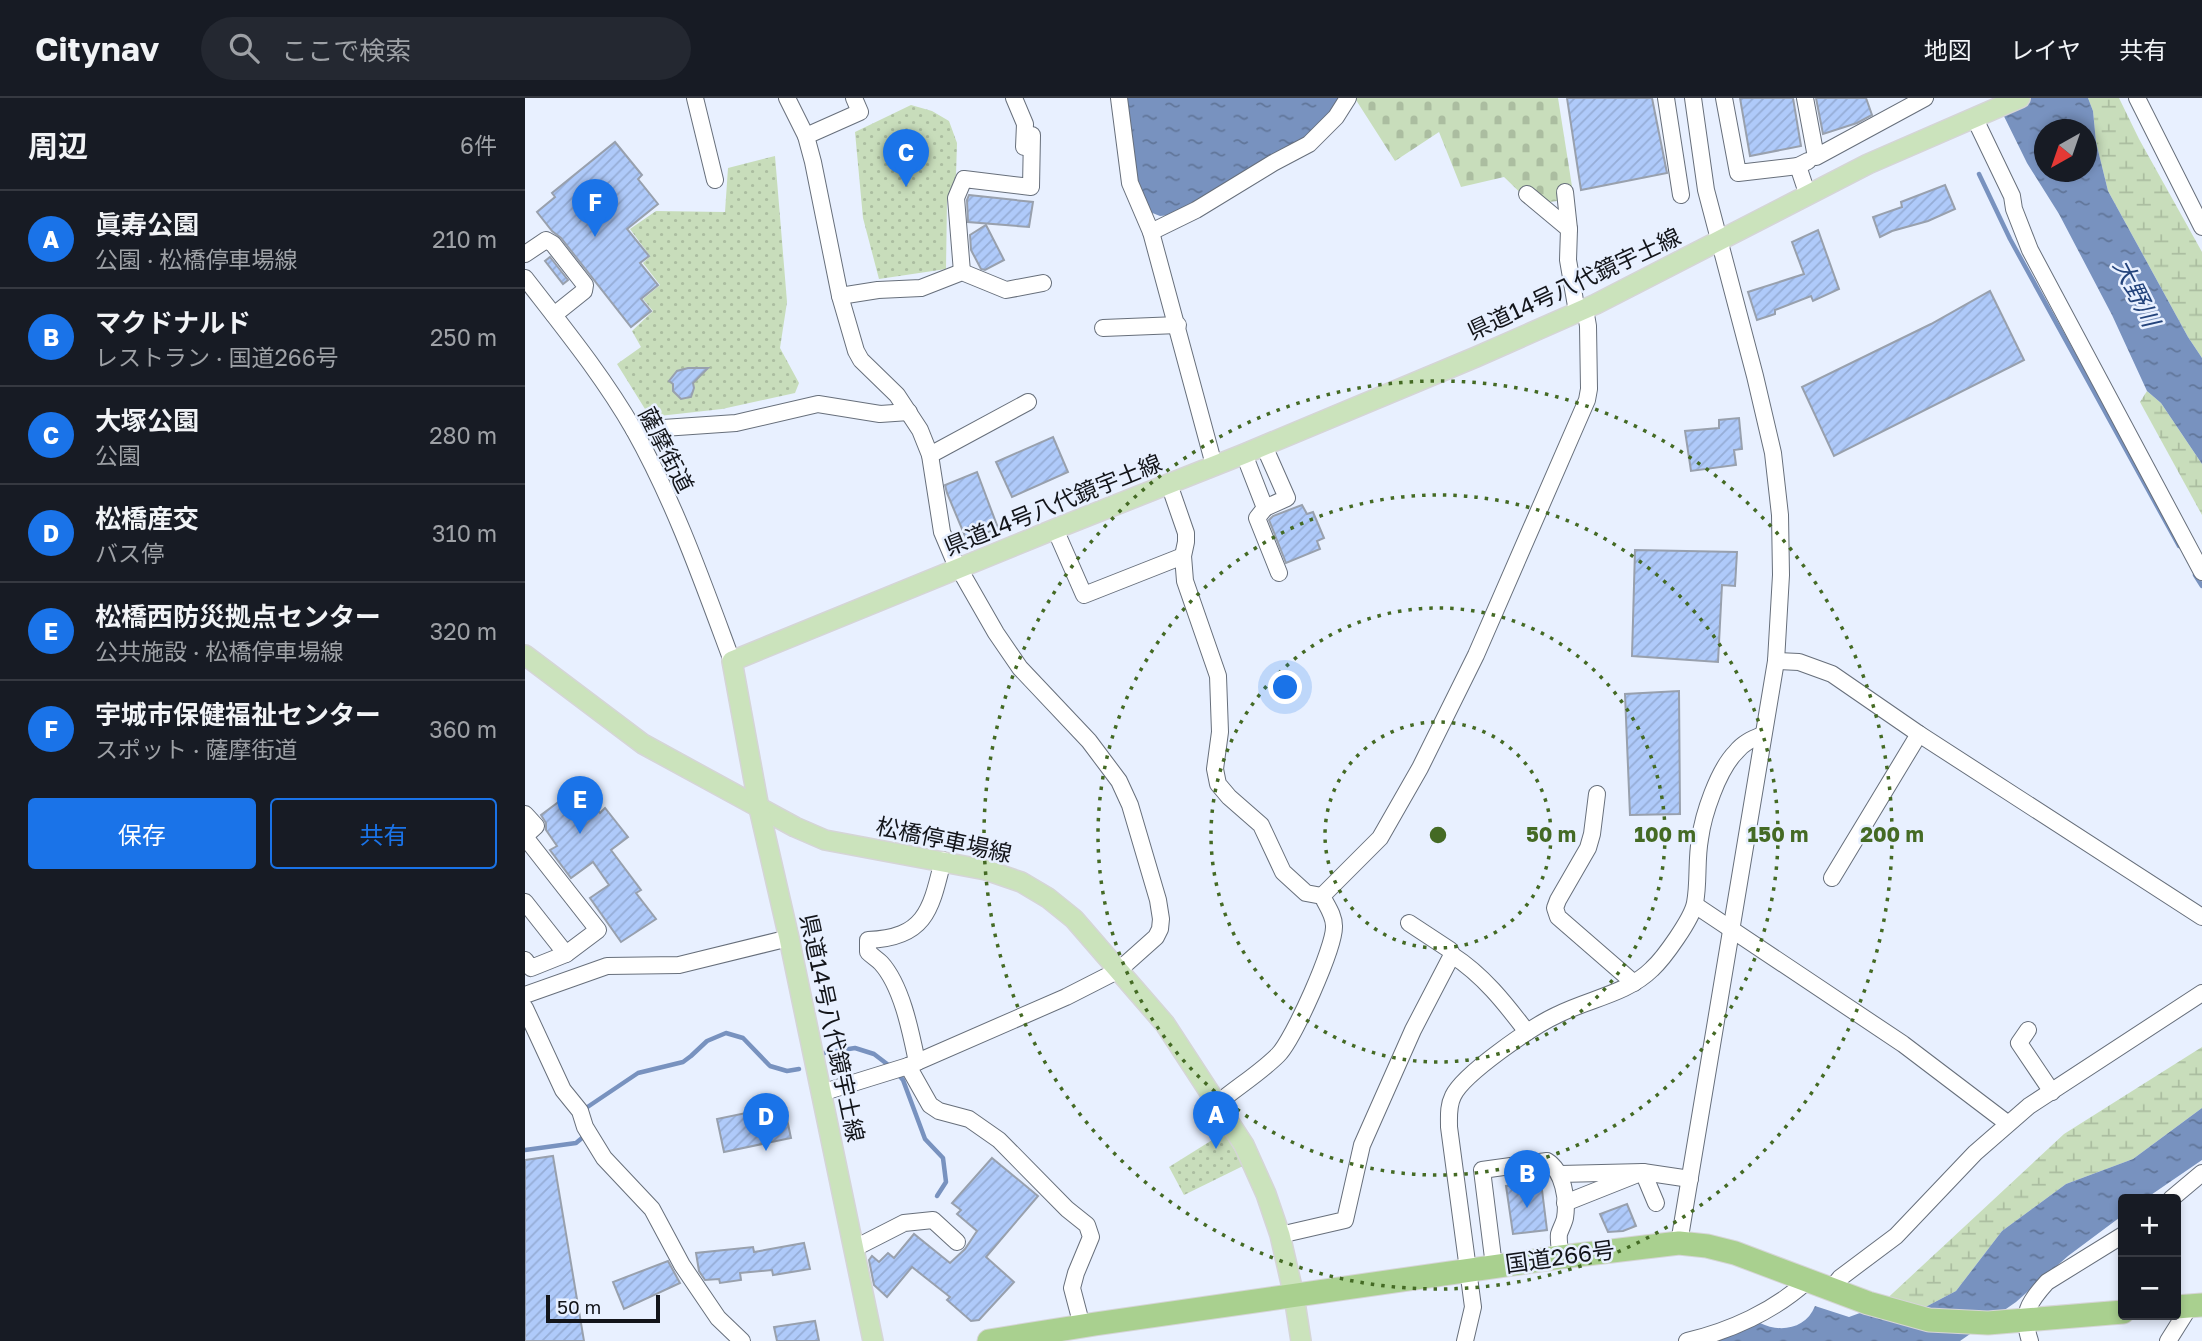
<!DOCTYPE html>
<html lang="ja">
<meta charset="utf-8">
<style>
body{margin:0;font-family:"Golos Text","Noto Sans JP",sans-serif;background:#242831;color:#f1f3f6}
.controls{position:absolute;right:21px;bottom:21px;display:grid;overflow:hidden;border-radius:7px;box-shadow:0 4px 10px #0003}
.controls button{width:63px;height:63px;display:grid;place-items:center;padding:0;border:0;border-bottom:2px solid #363941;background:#171b24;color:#f1f3f6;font:35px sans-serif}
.compass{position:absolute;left:1509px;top:21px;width:63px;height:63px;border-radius:50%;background:#171b24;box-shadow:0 4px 10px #0003;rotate:220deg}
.scale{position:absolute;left:21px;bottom:18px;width:114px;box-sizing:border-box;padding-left:7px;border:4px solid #13151a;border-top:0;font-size:19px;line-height:24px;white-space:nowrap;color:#13151a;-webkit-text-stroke:5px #e8f0ff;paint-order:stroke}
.you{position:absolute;left:761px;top:590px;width:24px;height:24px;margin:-18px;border:5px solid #fff;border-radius:50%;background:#1a73e8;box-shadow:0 0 0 10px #1a73e833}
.badge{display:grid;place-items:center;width:46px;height:46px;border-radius:50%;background:#1a73e8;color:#fff;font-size:23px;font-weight:700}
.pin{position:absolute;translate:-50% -58px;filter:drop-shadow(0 2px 4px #0008)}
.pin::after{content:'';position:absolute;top:37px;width:24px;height:21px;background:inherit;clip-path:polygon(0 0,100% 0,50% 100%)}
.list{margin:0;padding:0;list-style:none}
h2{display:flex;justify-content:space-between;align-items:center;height:91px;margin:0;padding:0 28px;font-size:30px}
h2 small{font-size:23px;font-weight:400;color:#9ea1a6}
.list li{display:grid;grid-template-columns:46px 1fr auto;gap:21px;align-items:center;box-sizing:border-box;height:98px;padding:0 28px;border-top:2px solid #363941}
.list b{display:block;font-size:26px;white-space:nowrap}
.list p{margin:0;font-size:23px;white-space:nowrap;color:#9ea1a6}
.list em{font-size:23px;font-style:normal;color:#9ea1a6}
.actions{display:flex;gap:14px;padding:21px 28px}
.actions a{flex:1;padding:16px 0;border:2px solid #1a73e8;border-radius:7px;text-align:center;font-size:24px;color:#1a73e8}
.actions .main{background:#1a73e8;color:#fff}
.icon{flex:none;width:38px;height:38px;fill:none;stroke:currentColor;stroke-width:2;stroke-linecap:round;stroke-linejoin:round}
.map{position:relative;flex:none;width:1677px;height:1243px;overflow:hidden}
header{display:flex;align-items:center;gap:42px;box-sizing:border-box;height:98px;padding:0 35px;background:#171b24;border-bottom:2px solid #363941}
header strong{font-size:33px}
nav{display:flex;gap:38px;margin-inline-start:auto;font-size:24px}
.search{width:490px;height:63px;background:#242831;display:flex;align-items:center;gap:18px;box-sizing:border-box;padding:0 24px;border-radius:38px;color:#9ea1a6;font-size:26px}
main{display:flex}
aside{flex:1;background:#171b24}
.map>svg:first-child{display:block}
.grass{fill:url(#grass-dots)}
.wetland{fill:url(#wetland-marsh)}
.cemetery{fill:url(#cemetery-stones)}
.water{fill:url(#water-ripples);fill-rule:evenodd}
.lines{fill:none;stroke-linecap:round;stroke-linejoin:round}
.stream{stroke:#7892bf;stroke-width:4.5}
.building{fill:url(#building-hatch);stroke:#98a0ad;stroke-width:2}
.minor-casing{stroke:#676f7b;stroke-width:18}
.major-casing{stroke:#d5d5d6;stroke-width:22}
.highway-casing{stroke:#d5d5d6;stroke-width:25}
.minor{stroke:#fff;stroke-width:16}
.major{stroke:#cbe3bc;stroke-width:19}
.highway{stroke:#a9d08f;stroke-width:23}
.ring{fill:none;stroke:#446a24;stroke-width:3.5;stroke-dasharray:3.5 7}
.labels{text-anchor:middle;stroke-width:5;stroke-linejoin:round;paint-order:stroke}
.street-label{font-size:23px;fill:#13151a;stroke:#e8f0ff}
.water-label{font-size:24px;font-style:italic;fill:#23437b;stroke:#e8f0ff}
.centre{fill:#446a24;stroke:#e8f0ff;stroke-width:3.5}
.ring-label{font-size:21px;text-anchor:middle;font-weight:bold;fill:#446a24;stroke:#e8f0ff;stroke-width:5;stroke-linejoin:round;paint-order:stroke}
</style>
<header>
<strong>Citynav</strong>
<div class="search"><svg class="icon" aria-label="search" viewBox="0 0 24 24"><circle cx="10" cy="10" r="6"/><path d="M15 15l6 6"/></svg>ここで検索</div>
<nav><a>地図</a><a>レイヤ</a><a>共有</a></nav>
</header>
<main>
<aside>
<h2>周辺<small>6件</small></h2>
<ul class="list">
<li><span class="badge">A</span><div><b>眞寿公園</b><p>公園 · 松橋停車場線</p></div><em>210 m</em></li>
<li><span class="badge">B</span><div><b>マクドナルド</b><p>レストラン · 国道266号</p></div><em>250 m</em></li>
<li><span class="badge">C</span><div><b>大塚公園</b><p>公園</p></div><em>280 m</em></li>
<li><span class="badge">D</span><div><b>松橋産交</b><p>バス停</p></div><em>310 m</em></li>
<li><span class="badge">E</span><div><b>松橋西防災拠点センター</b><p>公共施設 · 松橋停車場線</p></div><em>320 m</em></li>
<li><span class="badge">F</span><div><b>宇城市保健福祉センター</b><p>スポット · 薩摩街道</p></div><em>360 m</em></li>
</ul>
<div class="actions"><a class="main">保存</a><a>共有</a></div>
</aside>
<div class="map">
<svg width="1677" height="1243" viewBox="0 0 1677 1243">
<defs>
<pattern id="grass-dots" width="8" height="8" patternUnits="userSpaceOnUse" patternTransform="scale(1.75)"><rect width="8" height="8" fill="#c8ddbb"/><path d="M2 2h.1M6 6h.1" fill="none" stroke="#abbda0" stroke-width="1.8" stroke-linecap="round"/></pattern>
<pattern id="wetland-marsh" width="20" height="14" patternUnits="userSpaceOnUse" patternTransform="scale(1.75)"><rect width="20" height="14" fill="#c8ddbb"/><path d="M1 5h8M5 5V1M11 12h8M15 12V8" fill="none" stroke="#abbda0"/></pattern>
<pattern id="cemetery-stones" width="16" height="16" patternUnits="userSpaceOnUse" patternTransform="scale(1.75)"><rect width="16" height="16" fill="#c8ddbb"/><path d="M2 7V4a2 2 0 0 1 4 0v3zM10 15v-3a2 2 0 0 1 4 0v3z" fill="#abbda0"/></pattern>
<pattern id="water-ripples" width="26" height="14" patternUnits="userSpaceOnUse" patternTransform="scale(1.75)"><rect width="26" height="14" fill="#7892bf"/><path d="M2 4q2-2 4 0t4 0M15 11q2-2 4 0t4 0" fill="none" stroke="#61769a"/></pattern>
<pattern id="building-hatch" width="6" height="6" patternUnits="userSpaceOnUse" patternTransform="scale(1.75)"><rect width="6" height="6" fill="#afcafa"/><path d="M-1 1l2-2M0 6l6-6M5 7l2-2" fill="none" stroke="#96add6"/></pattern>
</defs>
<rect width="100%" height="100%" fill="#e8f0ff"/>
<!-- grass -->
<g class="grass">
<path d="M 386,7 L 407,13 L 424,23 L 432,45 L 431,77 L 422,102 L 421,171 L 354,181 L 338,120 L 330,34 Z"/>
<path d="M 250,58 L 262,204 L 255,250 L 274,285 L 270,295 L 197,311 L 125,319 L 92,266 L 116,249 L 107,233 L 128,213 L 118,201 L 135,187 L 118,165 L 125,158 L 105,131 L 131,113 L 200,114 L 203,70 Z"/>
<path d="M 700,1034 L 718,1068 L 659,1097 L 644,1069 Z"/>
</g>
<!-- wetland -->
<g class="wetland">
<path d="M 1563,0 L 1594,0 L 1614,41 L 1677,154 L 1677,260 L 1663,239 L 1583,93 L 1571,44 L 1568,13 Z"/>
<path d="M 1622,293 L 1636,305 L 1677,366 L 1677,417 L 1615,304 Z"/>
<path d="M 1677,949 L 1677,1010 L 1608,1061 L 1541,1086 L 1477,1133 L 1431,1193 L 1391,1214 L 1354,1208 L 1539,1036 Z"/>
</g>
<!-- cemetery -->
<path class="cemetery" d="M 832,0 L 1033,0 L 1049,101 L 1007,106 L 979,79 L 936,89 L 914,34 L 870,63 L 831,2 Z"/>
<!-- water -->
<g class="water">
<path d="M 601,0 L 816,0 L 809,14 L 782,43 L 749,57 L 646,117 L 635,118 L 625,114 L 608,76 Z"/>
<path d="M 1470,0 L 1563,0 L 1568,13 L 1571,44 L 1583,93 L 1663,239 L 1677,260 L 1677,366 L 1636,305 L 1622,293 L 1587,217 L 1534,116 L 1502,65 ZM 1520,32 L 1562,32 L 1562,74 L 1520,74 Z"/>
<path d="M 1677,1010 L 1677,1062 L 1620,1101 L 1598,1101 L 1598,1117 L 1543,1158 L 1491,1204 L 1435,1243 L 1188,1243 L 1235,1225 C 1255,1235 1281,1231 1290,1208 L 1324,1219 L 1354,1208 L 1391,1214 L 1431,1193 L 1477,1133 L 1541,1086 L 1608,1061 Z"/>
</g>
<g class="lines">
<!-- stream -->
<g class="stream">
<path d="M 1454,76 L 1485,141 L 1654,448"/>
<path d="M 1670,477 L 1677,488"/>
<path d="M 299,955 L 330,950 L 349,956 L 366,969"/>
<path d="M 372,975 L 378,982 L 400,1041 L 418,1060 L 421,1084 L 412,1098"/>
<path d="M 61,1014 L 61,1010 L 113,975 L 158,964 L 166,958 L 182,943 L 201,935 L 218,940 L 245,968 L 262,973 L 274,971"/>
<path d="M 0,1052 L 51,1045 L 57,1040 L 58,1033"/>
</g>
</g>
<!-- building -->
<g class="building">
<path d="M 1042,0 L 1127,0 L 1142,75 L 1056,92 Z"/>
<path d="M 1215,0 L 1268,0 L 1276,48 L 1225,58 Z"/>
<path d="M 1291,0 L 1341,0 L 1347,17 L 1332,25 L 1298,36 Z"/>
<path d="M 90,44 L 117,77 L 113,81 L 133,106 L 102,131 L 124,158 L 115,165 L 133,187 L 116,201 L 126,213 L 106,229 L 36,140 L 27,133 L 12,114 L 30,99 L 27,95 Z"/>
<path d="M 1420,87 L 1430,111 L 1403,123 L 1367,133 L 1355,139 L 1348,119 L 1377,109 L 1376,104 Z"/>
<path d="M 444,97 L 508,104 L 504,129 L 443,124 L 442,102 Z"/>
<path d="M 461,127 L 479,162 L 460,172 L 456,171 L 446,152 L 445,137 Z"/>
<path d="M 1293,132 L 1314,191 L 1288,203 L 1286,198 L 1250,212 L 1250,216 L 1232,222 L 1223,194 L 1279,176 L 1267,144 Z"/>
<path d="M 25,159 L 43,182 L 38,186 L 20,163 Z"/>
<path d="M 1465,193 L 1499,262 L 1309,358 L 1277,289 L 1406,226 Z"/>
<path d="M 163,270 L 183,270 L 168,285 L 169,290 L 166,299 L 156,301 L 148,293 L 148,286 L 144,283 L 152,273 Z"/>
<path d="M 1214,320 L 1217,351 L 1209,352 L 1211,367 L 1166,373 L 1160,333 L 1194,330 L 1194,322 Z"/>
<path d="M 528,339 L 543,374 L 487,399 L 471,364 Z"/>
<path d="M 452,374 L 473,430 L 442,443 L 422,395 L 420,387 Z"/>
<path d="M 777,407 L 782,416 L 788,414 L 799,440 L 792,443 L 795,451 L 761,465 L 744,422 L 748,418 Z"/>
<path d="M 1110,452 L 1212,454 L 1210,488 L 1197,487 L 1193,564 L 1107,558 Z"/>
<path d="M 1154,593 L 1155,716 L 1105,717 L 1100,596 Z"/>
<path d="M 55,688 L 75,715 L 80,710 L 103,739 L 86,752 L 116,792 L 111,795 L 131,821 L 96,844 L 65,800 L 84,787 L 68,764 L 46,780 L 25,752 L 32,748 L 21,732 L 21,725 L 16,717 Z"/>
<path d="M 259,1007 L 266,1040 L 199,1054 L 192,1021 Z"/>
<path d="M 28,1058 L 59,1243 L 0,1243 L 0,1062 Z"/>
<path d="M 467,1060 L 513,1098 L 461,1159 L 489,1184 L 454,1222 L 446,1223 L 422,1202 L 425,1199 L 387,1169 L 362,1199 L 349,1187 L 344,1162 L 347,1158 L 354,1164 L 363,1155 L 369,1160 L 389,1136 L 425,1165 L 440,1151 L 452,1133 L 432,1116 L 436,1112 L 427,1105 Z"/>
<path d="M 1016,1084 L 1022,1132 L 988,1136 L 981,1088 Z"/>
<path d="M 1102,1106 L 1111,1128 L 1098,1133 L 1083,1134 L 1075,1116 Z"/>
<path d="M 279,1145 L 285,1171 L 248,1177 L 247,1172 L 215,1175 L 216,1182 L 195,1185 L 194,1181 L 180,1182 L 174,1173 L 171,1155 L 228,1149 L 229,1154 Z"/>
<path d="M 143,1163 L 155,1185 L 99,1211 L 88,1184 Z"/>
<path d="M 290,1223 L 294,1243 L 252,1243 L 249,1229 Z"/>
</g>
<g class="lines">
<!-- minor casing -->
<g class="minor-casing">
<g id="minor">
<path d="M 170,0 L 190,82"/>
<path d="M 262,0 L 281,38 L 288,64 L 315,198 L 331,253 L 336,262 L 372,297 L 395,332 L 405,357 L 417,434 L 428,460 L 471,535 L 495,570 L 564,643 L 594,683 L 605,707 L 633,802 L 636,821 L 635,831 L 631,839 L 594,872 L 541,899 L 383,968 L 296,995"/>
<path d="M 489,0 L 500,26 L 499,49"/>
<path d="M 594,0 L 605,85 L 626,134 L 689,367"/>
<path d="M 1141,0 L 1156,97"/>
<path d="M 1199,0 L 1213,75 L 1273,68"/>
<path d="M 1280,0 L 1291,59 L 1400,0"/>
<path d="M 1612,0 L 1677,129"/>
<path d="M 1449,19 L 1487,98 L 1489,111 L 1505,152 L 1677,474"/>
<path d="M 281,38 L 335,14 L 329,0"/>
<path d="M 1283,63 L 1273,68 L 1283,98"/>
<path d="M 1040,94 L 1044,131"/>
<path d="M 1002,96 L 1044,131 L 1043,162 L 1052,214"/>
<path d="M 626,134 L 671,112 L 748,65 L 784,46 L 811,19 L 823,0"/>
<path d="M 0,156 L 21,142 L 28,146 L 60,187 L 59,193 L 29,217"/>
<path d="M 437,174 L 431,100 L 439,81 L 506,89 L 507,37"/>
<path d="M 0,180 C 38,229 78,278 109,332 C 150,405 178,485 207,563"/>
<path d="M 315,198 L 353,192 L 396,190 L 437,174 L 481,192 L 518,185"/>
<path d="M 578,230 L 653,227"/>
<path d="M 109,332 L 211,325 L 293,306 L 355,316 L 384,314"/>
<path d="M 719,356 L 740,410 L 762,400 L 739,348"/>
<path d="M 405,357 L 503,304"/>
<path d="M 644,386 L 661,435 L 661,444 L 658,458 L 660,483 L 693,578 L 695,634 L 690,671 L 693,686 L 704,699 L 736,727 L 758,774 L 781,795 L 797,798 C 802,808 809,817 809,828 C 810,849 768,942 753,957 C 735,975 712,989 693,1005"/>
<path d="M 740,410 L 732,420 L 754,475"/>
<path d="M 530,431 L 559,497 L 658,458"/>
<path d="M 1251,563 L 1274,564 L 1307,576 L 1394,636 L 1677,819"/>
<path d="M 1072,696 L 1067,736 L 1063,750 L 1033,802 L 1030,810 L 1033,819 L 1109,885"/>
<path d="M 0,716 L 11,728 L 0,738"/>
<path d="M 0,739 L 73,832 L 41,856 L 0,804"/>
<path d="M 1307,780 L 1394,636"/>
<path d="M 797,798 L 855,740 L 895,670 L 951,557 L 1062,302 L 1064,291 L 1063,228 L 1060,211"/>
<path d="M 1170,807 L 1378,946 L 1482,1025"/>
<path d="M 927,857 C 958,877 980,905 1002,934"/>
<path d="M 0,862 L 6,870 L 41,856"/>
<path d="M 0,897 L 82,868 L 154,867 L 264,840"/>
<path d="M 0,910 L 38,992 L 55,1013 L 60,1029 L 79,1060 L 127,1111 L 157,1167 L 193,1220 L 217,1243"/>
<path d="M 1503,932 L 1494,945 L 1527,994"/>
<path d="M 392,964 C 386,935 377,888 356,865 C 352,861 347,858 343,854 L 343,842 C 401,840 406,811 418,762"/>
<path d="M 383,968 L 405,1007 L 414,1013 L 444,1021 L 474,1042 L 542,1111 L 562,1127 L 566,1139 L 551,1175 L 547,1190 L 557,1228"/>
<path d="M 1035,1076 L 1118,1074 L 1165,1081"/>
<path d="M 1646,1101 L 1677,1075"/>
<path d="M 1040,1105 L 1118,1074 L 1131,1105"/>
<path d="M 755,1137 L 820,1122 L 837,1047 L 888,932 L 927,857 L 925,852 L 884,825"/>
<path d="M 1154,1145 L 1251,563 L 1256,477 L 1255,417 L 1248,355 L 1230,278 L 1181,92 L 1168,0"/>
<path d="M 328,1151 L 379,1125 L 408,1122 L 432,1144"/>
<path d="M 969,1168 L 957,1072 L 1022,1063 C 1038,1073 1043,1101 1040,1120 C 1039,1125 1036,1130 1034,1136 C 1033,1143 1035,1151 1036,1159"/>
<path d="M 1305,1192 L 1315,1180 L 1371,1138 L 1450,1055 L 1504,1008 L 1677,895"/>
<path d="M 940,1243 L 948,1209 L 924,1029 C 924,1018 923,1008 928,998 C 938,976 1008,928 1032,917 C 1063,901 1102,896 1127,871 C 1139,860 1167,821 1170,805 C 1174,784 1171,762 1175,741 C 1178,717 1193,672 1211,654 C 1218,645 1227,641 1237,637"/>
<path d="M 1162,1243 C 1205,1233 1249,1213 1282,1183"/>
<path d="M 1505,1243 C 1496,1216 1503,1205 1522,1184 L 1598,1137"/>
<path d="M 1643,1243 L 1665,1208"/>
</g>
</g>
<!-- major casing -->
<g class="major-casing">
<g id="major">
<path d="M 0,557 L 118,646 L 270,729 L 300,742 L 461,772 L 496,784 L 523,800 L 549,821 L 640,926 L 719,1047 L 741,1096 L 755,1137 L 769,1198 L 776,1243"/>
<path d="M 348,1243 L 264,840 L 234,710 L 207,563 L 530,431 L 719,356 L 951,259 L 1071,206 L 1343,66 L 1495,0"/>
</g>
</g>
<!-- highway casing -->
<g class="highway-casing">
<g id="highway">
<path d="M 1651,1209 L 1677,1207"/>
<path d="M 464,1243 L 570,1226 L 1036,1159 L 1154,1145 L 1182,1148 L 1210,1155 L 1343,1205 L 1404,1222 L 1463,1225 L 1598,1214"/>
</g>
</g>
<!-- minor -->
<use href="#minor" class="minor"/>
<!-- major -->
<use href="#major" class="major"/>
<!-- highway -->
<use href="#highway" class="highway"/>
</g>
<!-- distance rings -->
<g class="ring">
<circle cx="913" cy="737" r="113"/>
<circle cx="913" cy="737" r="227"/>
<circle cx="913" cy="737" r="340"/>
<circle cx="913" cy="737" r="454"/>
</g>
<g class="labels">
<!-- street labels -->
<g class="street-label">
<text transform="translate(1049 186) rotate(-25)" y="8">県道14号八代鏡宇土線</text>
<text transform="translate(141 352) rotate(63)" y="8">薩摩街道</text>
<text transform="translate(528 407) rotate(-22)" y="8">県道14号八代鏡宇土線</text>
<text transform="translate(419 742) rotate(12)" y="8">松橋停車場線</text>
<text transform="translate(307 930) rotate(78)" y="8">県道14号八代鏡宇土線</text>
<text transform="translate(1035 1159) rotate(-8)" y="8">国道266号</text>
</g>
<!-- water labels -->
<g class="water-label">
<text transform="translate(1611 195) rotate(63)" y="8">大野川</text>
</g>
</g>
<circle cx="913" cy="737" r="10" class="centre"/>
<g class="ring-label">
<text x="1026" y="744">50 m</text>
<text x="1140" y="744">100 m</text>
<text x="1253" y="744">150 m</text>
<text x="1367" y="744">200 m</text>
</g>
</svg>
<div class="controls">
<button>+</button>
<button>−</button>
</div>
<svg class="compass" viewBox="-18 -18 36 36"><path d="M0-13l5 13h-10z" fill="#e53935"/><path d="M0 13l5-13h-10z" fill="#9ea1a6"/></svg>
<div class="scale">50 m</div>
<div class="you"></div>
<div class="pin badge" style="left:691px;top:1051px">A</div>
<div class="pin badge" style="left:1002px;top:1110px">B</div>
<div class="pin badge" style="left:381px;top:89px">C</div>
<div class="pin badge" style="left:241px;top:1053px">D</div>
<div class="pin badge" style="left:55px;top:736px">E</div>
<div class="pin badge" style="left:70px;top:139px">F</div>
</div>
</main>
